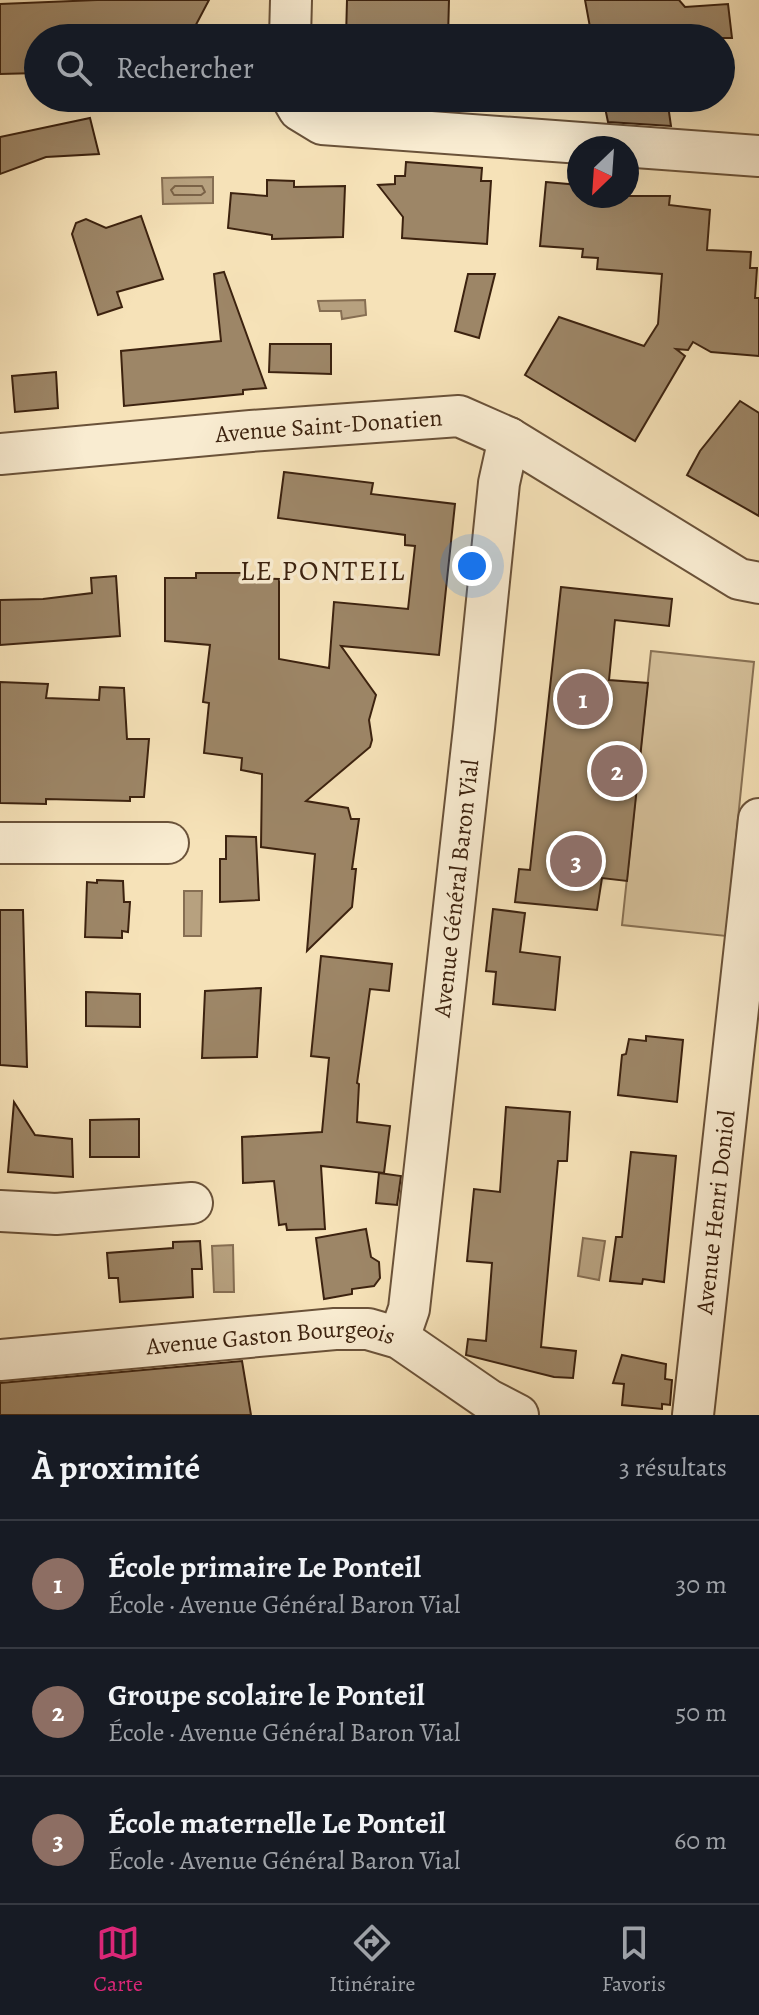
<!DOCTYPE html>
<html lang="fr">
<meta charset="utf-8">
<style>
body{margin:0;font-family:Alegreya,serif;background:#242831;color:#f1f3f6}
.compass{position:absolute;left:567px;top:136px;width:72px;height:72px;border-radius:50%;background:#171b24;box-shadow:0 8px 32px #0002;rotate:205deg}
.you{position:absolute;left:472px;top:566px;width:28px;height:28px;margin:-20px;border:6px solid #fff;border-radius:50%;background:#1a73e8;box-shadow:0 0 0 12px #1a73e833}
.badge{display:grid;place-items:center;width:52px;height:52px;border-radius:50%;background:#db2777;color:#fff;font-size:26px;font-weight:700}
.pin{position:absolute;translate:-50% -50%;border:4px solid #fff;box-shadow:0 2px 8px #0006}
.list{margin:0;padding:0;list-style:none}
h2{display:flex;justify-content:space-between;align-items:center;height:104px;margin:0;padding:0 32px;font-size:34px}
h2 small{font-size:26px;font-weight:400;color:#9ea1a6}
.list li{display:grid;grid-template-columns:52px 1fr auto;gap:24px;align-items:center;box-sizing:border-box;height:128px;padding:0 32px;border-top:2px solid #363941}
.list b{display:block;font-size:30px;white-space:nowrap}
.list p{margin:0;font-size:26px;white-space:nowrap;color:#9ea1a6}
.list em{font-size:26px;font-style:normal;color:#9ea1a6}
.icon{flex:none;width:44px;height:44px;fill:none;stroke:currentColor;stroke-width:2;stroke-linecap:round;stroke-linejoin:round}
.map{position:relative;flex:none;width:759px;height:1415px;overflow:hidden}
.search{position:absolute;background:#171b24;box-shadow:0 8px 32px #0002;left:24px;right:24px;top:24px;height:88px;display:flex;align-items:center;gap:20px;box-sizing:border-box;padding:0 28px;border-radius:44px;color:#9ea1a6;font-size:30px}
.sheet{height:488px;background:#171b24}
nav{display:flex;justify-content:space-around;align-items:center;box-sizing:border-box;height:112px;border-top:2px solid #363941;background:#171b24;font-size:22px;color:#9ea1a6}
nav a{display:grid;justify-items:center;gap:4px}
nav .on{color:#db2777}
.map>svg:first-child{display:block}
.green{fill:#d6c19b;stroke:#897255;stroke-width:2}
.water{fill:#b7a17f;stroke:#866e52;stroke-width:2}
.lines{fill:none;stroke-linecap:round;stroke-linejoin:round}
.shore{stroke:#7a6247;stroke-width:2}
.building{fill:#9d8667;stroke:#3c220f;stroke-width:2}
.street-casing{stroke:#6a5239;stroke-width:44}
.street{stroke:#f9ecd1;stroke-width:40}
.labels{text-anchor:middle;stroke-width:7;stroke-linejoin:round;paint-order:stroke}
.street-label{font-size:24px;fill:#3c220f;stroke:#f9ecd1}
.quarter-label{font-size:28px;letter-spacing:2px;fill:#3c220f;stroke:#f9ecd1}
</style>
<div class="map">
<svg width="759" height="1415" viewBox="0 0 759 1415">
<rect width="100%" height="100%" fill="#f6e2b8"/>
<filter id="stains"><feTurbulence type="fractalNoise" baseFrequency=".0025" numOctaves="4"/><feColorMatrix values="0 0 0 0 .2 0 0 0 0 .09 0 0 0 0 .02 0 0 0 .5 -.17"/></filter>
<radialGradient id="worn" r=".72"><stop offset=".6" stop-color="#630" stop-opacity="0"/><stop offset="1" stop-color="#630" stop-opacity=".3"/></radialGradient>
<!-- green -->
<path class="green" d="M 651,651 L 754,662 L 726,936 L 622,925 Z"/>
<!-- water -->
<g class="water">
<path d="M 213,177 L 213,203 L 163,204 L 162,178 Z"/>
<path d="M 365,300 L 366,315 L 342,319 L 341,311 L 320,311 L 318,301 Z"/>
<path d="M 184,891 L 202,891 L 201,936 L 184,936 Z"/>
<path d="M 583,1238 L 605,1241 L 599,1280 L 578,1276 Z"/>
<path d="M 233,1245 L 234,1292 L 214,1292 L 212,1246 Z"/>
</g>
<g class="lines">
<!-- shore -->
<path class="shore" d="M 175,186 L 202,186 L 205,192 L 201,195 L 174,195 L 171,190 Z"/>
</g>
<!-- building -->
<g class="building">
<path d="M 97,0 L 209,0 L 189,38 L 38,38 L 38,73 L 0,74 L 0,4 Z"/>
<path d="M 347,0 L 449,0 L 448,38 L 346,38 Z"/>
<path d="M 585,0 L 679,0 L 685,7 L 728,4 L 732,38 L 668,38 L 667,34 L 592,38 Z"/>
<path d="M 603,98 L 667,98 L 671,126 L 608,122 Z"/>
<path d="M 90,118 L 99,154 L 46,157 L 0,174 L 0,137 Z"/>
<path d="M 406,162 L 482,168 L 481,181 L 491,181 L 487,244 L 402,238 L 403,217 L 378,185 L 395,184 L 395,176 L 405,176 Z"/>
<path d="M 267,180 L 294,181 L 294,187 L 345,186 L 343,237 L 272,239 L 272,235 L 228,228 L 231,193 L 267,196 Z"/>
<path d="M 546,182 L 579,185 L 579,196 L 670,196 L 669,205 L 710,210 L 707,250 L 751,252 L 750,268 L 757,268 L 755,298 L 759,298 L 759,356 L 711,352 L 693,342 L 688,350 L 676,349 L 685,356 L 635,441 L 525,375 L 559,317 L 644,346 L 658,324 L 662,274 L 597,269 L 598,258 L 582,257 L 583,249 L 540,246 Z"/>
<path d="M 141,216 L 163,279 L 117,292 L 122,307 L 98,315 L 72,234 L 76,223 L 86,219 L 106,228 Z"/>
<path d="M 224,272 L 266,388 L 243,390 L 243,394 L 124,406 L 121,351 L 221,341 L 214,274 Z"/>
<path d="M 468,274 L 495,274 L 479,338 L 455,331 Z"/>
<path d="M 270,344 L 331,344 L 331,374 L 269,372 Z"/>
<path d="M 56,372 L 58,408 L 15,412 L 12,376 Z"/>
<path d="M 740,401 L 759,413 L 759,516 L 687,475 L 700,451 Z"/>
<path d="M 284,472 L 373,483 L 371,494 L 455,504 L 439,655 L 341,646 L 376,695 L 369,720 L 372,740 L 370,747 L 306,801 L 348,808 L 351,819 L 359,819 L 352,869 L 356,869 L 352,907 L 307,951 L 315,854 L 261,847 L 262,774 L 241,770 L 242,758 L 204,753 L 209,703 L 203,702 L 210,645 L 165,641 L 165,578 L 196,578 L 196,573 L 248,573 L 248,578 L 279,579 L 279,659 L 329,668 L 334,602 L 408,609 L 415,546 L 405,545 L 405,535 L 278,518 Z"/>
<path d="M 116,576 L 120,636 L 0,645 L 0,600 L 43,599 L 92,593 L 91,578 Z"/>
<path d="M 561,587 L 672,599 L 669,626 L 615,620 L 609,680 L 648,683 L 627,881 L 602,878 L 597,910 L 515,902 L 519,869 L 530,870 Z"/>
<path d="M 0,682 L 48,684 L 46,698 L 99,700 L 100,687 L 124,688 L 127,739 L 149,739 L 144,797 L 130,797 L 130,801 L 46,799 L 46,804 L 0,803 Z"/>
<path d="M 226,836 L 256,837 L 259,900 L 220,902 L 220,859 L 226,859 Z"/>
<path d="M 97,880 L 123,881 L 124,902 L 130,902 L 128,932 L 122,931 L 122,938 L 85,937 L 87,882 L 97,883 Z"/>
<path d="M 493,909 L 525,913 L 520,952 L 560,957 L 555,1010 L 493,1004 L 496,972 L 486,971 Z"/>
<path d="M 0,910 L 23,910 L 27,1067 L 0,1065 Z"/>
<path d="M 321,956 L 392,964 L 389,991 L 370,989 L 357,1083 L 359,1084 L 357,1122 L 390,1126 L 384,1173 L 321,1166 L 325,1229 L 287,1230 L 286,1224 L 279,1225 L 274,1181 L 243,1183 L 242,1137 L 322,1132 L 329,1058 L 311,1056 Z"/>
<path d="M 261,988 L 257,1057 L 202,1058 L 205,991 Z"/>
<path d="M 86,992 L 140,994 L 140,1027 L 86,1026 Z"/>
<path d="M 646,1036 L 683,1040 L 677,1102 L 618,1095 L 622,1055 L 626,1054 L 629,1039 L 646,1041 Z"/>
<path d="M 14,1102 L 35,1135 L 72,1139 L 73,1177 L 8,1172 Z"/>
<path d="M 506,1107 L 570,1112 L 567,1161 L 558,1161 L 541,1347 L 576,1351 L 573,1378 L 554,1377 L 466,1355 L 468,1339 L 486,1341 L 492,1263 L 467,1261 L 474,1189 L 500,1192 Z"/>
<path d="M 139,1119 L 139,1157 L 90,1157 L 90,1120 Z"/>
<path d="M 631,1152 L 676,1156 L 664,1282 L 643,1279 L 642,1284 L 610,1281 L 616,1237 L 622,1237 Z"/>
<path d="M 379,1173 L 401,1176 L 397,1205 L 376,1203 Z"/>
<path d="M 366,1229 L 371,1257 L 379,1262 L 380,1278 L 374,1286 L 352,1289 L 352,1294 L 324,1299 L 316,1238 Z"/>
<path d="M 200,1241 L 202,1269 L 192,1269 L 193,1297 L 120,1302 L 118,1278 L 109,1278 L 107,1253 L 173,1248 L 173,1242 Z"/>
<path d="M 622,1355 L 666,1364 L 665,1379 L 672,1380 L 670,1405 L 662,1404 L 662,1409 L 622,1405 L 624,1384 L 613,1383 Z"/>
<path d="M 242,1361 L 251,1415 L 0,1415 L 0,1383 Z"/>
</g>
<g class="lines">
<!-- street casing -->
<g class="street-casing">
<g id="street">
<path d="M 290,38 L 291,0"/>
<path d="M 292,98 L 299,110 L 322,124 L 759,156"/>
<path id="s1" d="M 0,454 L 251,431 L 459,416 L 509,438 L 739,579 L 759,583"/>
<path d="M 0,843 L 168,843"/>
<path d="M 0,1211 L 56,1214 L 192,1203"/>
<path id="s2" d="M 399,1338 L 409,1309 L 474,728 L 499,483 L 509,438"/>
<path id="s3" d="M 0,1360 L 335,1329 L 368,1329 L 399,1338 L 489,1400 L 518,1415"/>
<path id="s4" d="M 693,1415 L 759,819"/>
</g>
</g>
<!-- street -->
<use href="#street" class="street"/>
</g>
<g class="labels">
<!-- street labels -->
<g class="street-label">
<text dy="8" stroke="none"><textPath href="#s1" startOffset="330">Avenue Saint-Donatien</textPath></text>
<text dy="8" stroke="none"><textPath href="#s2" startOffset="454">Avenue Général Baron Vial</textPath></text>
<text dy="8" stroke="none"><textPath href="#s4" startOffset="204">Avenue Henri Doniol</textPath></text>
<text dy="8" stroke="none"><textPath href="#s3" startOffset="272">Avenue Gaston Bourgeois</textPath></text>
</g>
<!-- quarter labels -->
<g class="quarter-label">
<text x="323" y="580">LE PONTEIL</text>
</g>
</g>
<rect width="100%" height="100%" filter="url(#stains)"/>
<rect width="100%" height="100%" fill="url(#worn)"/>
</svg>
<svg class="compass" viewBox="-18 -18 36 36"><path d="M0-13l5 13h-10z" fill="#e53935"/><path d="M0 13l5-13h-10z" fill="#9ea1a6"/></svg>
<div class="you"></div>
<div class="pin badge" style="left:583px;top:699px;background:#8d6e63">1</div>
<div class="pin badge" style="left:617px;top:771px;background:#8d6e63">2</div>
<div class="pin badge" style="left:576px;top:861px;background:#8d6e63">3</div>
<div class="search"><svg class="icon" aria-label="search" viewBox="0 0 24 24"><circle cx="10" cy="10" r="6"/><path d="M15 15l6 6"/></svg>Rechercher</div>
</div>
<section class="sheet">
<h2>À proximité<small>3 résultats</small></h2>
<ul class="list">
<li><span class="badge" style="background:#8d6e63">1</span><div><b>École primaire Le Ponteil</b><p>École · Avenue Général Baron Vial</p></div><em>30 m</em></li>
<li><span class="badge" style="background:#8d6e63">2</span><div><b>Groupe scolaire le Ponteil</b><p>École · Avenue Général Baron Vial</p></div><em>50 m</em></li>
<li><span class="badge" style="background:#8d6e63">3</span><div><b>École maternelle Le Ponteil</b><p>École · Avenue Général Baron Vial</p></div><em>60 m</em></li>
</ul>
</section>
<nav>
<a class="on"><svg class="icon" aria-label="map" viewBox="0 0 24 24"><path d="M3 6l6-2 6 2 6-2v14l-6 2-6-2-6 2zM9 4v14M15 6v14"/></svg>Carte</a>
<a><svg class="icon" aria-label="directions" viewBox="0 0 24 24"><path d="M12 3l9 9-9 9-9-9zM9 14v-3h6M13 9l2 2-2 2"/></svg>Itinéraire</a>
<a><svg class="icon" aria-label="saved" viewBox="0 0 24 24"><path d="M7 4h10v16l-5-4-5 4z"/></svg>Favoris</a>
</nav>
